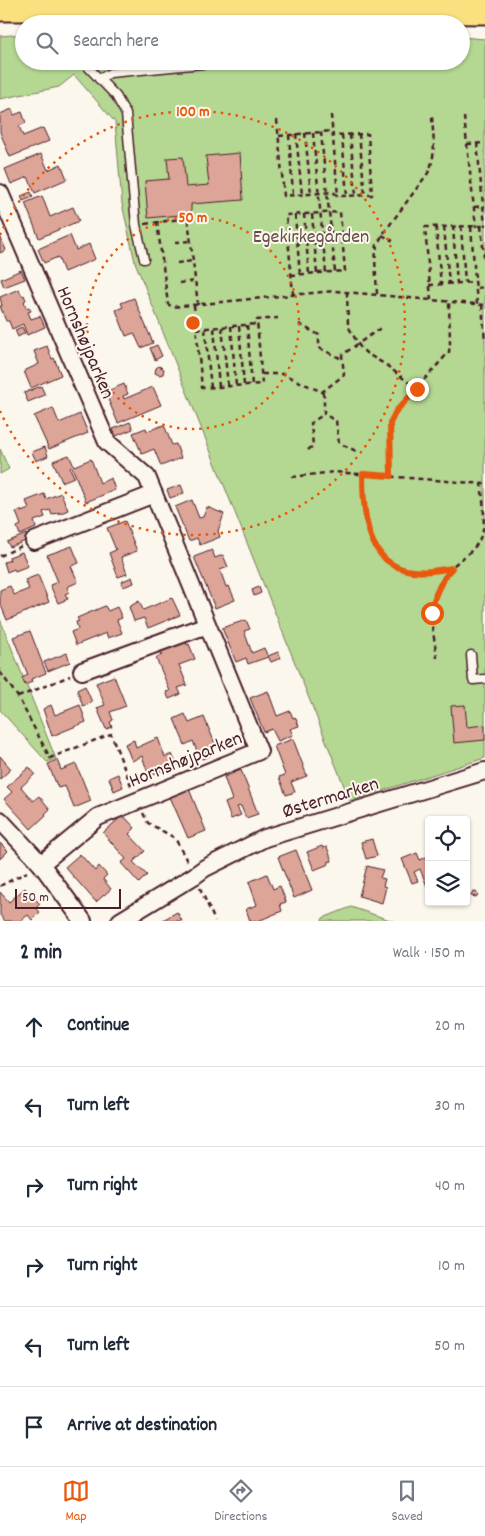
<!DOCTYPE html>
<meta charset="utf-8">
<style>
body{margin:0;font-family:Dekko,sans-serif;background:#f6f6f7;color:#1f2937}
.controls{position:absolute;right:15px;bottom:15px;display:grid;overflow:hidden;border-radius:5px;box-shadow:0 1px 4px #0004}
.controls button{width:45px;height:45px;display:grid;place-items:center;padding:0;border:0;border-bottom:1px solid #e0e1e3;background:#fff;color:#1f2937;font:25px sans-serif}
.scale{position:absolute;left:15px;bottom:12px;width:106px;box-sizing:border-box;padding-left:5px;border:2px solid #4a1f2b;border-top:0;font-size:14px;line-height:18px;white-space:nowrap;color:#4a1f2b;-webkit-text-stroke:4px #fbf7ec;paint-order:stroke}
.stop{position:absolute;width:15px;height:15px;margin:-11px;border:4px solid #ea580c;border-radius:50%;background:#fff}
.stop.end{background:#ea580c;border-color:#fff;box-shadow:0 1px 5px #0008}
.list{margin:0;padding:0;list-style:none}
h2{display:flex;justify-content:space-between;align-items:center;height:65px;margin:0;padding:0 20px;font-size:21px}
h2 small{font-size:16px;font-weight:400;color:#747a83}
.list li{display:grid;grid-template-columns:32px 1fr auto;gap:15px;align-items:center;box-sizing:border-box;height:80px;padding:0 20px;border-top:1px solid #e0e1e3}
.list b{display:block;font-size:19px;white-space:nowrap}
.list em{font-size:16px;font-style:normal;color:#747a83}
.icon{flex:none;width:28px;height:28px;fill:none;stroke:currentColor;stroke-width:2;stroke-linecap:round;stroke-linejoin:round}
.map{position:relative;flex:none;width:485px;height:921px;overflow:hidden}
.search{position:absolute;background:#fff;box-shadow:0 1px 4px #0004;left:15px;right:15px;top:15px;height:55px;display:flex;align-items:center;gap:12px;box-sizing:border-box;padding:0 18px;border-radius:28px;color:#747a83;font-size:19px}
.sheet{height:545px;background:#fff}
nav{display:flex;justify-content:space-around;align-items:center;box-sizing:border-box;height:70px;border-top:1px solid #e0e1e3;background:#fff;font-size:14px;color:#747a83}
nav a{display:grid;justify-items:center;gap:2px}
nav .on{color:#ea580c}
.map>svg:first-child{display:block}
.green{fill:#b4d792;stroke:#7f7b5e}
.building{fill:#dda597;stroke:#4a1f2b}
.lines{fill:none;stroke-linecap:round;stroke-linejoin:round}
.service-casing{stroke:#4a1f2b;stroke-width:11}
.minor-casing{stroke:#4a1f2b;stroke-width:20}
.primary-casing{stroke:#4a1f2b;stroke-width:29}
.path{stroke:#4a1f2b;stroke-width:2.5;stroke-dasharray:5 4;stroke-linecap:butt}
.service{stroke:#fbf7ec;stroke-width:8}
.minor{stroke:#fbf7ec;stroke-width:16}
.primary{stroke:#fbe080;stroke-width:25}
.route{stroke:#ea580c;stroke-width:6}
.ring{fill:none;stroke:#e8590c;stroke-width:2.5;stroke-dasharray:2.5 5}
.labels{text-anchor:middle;stroke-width:4;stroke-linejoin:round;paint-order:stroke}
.park-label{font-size:20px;fill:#644d45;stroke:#fbf7ec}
.street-label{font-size:20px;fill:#4a1f2b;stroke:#fbf7ec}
.centre{fill:#e8590c;stroke:#fbf7ec;stroke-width:2.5}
.ring-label{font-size:15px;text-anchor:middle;font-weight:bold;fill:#e8590c;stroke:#fbf7ec;stroke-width:4;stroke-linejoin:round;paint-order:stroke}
</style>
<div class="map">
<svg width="485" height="921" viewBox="0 0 485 921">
<rect width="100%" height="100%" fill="#fbf7ec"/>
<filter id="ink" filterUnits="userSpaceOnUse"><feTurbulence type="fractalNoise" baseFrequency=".02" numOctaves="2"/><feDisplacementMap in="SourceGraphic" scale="10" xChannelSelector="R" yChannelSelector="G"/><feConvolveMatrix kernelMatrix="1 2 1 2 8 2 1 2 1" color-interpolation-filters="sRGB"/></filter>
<g filter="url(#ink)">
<!-- green -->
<g class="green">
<path d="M 24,34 L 24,61 L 461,61 L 461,37 L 485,39 L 485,758 L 350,801 L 135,262 L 122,204 L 115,122 L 74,75 L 59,87 L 0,99 L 0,36 Z"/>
<path d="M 0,449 L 9,469 L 0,474 Z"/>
<path d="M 0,619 L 56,759 L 47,762 L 0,710 Z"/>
<path d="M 351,907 L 393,921 L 322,921 L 323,918 Z"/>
</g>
<!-- building -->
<g class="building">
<path d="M 12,109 L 14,115 L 22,112 L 26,123 L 19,126 L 23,136 L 43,128 L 49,141 L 10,157 L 0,132 L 0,114 Z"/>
<path d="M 240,153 L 243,200 L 191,204 L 191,214 L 148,218 L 145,181 L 169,179 L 167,158 L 183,157 L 186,187 L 209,185 L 206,156 Z"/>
<path d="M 41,154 L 48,170 L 61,164 L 67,179 L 35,193 L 28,177 L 11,184 L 5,169 Z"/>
<path d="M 31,192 L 33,197 L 23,201 L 21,196 Z"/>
<path d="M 42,196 L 50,217 L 73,207 L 79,221 L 39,238 L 25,203 Z"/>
<path d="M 70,235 L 76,250 L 89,244 L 95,259 L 64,272 L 58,257 L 44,263 L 38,249 Z"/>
<path d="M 0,236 L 6,250 L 0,253 Z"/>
<path d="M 21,270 L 25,279 L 4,287 L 1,279 Z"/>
<path d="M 19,289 L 22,296 L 24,295 L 26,300 L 24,301 L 26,308 L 29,307 L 31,311 L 28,312 L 31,319 L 40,316 L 45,327 L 27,335 L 23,324 L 12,329 L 9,321 L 6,321 L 0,306 L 2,306 L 0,297 Z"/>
<path d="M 134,298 L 153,343 L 141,348 L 134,333 L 126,336 L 116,310 L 123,307 L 121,303 Z"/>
<path d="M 22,327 L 25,333 L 18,337 L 15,330 Z"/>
<path d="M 157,345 L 162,356 L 155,360 L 150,348 Z"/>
<path d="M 47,346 L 52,359 L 54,358 L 61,375 L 31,388 L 24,371 L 39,364 L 34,351 Z"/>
<path d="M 159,366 L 164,369 L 163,374 L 159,375 L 155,373 L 156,368 Z"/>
<path d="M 124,384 L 128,394 L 123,396 L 124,399 L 153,387 L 161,405 L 118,423 L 105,392 Z"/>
<path d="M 41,386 L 45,395 L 28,402 L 24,393 Z"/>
<path d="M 53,408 L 59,423 L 80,414 L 88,433 L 49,449 L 34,416 Z"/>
<path d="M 130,422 L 133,429 L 116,436 L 113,429 Z"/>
<path d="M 164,425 L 172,445 L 176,444 L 181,458 L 161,466 L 154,449 L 142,454 L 133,433 L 146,428 L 147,431 Z"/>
<path d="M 45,447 L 48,456 L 36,461 L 32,452 Z"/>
<path d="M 69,455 L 74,466 L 91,459 L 100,483 L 111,478 L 115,490 L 86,502 L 72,467 L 70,468 L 74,477 L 62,482 L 53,461 Z"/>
<path d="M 181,485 L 184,493 L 170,498 L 167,490 Z"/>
<path d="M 61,493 L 68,510 L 59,514 L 59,512 L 52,515 L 50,510 L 43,512 L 45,517 L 34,521 L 36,528 L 20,535 L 17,527 L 21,525 L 16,512 L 21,510 L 21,512 L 29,509 L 26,501 L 44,494 L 46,499 Z"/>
<path d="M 192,500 L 199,518 L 203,517 L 207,507 L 224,514 L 218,531 L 220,537 L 200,545 L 197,538 L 189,541 L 175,507 Z"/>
<path d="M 125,521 L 137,551 L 121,557 L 127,574 L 118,577 L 109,553 L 116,550 L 107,528 Z"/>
<path d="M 26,534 L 28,540 L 10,547 L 7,542 Z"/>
<path d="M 72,546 L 79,563 L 71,566 L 78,582 L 67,587 L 69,592 L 65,594 L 68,599 L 58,603 L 50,585 L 58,582 L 47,555 Z"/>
<path d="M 212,550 L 215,558 L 223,555 L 228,567 L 220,570 L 226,587 L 229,586 L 235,600 L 215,608 L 194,557 Z"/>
<path d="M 22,552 L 28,566 L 15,571 L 14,569 L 7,572 L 4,562 L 10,560 L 9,557 Z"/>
<path d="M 38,575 L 49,602 L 7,620 L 0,603 L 0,590 L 10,586 L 14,595 L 29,589 L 25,580 Z"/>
<path d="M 132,577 L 134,583 L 123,587 L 121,582 Z"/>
<path d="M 259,587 L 261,593 L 254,596 L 252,590 Z"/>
<path d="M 172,598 L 180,615 L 148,628 L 144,618 L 134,621 L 129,607 L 139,601 L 143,610 Z"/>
<path d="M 105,606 L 108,611 L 117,607 L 122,618 L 117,620 L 122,633 L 108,638 L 106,633 L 76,645 L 71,632 L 78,629 L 76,622 L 79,621 L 77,618 Z"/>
<path d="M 246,620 L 250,629 L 244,631 L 252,653 L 264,648 L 268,657 L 248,664 L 246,658 L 236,662 L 222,628 Z"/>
<path d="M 30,631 L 46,673 L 31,679 L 32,682 L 25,685 L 22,678 L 28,675 L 13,637 Z"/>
<path d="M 184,637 L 187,645 L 189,644 L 195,659 L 179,665 L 187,685 L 178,688 L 181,694 L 169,699 L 166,692 L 170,691 L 156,658 L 162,655 L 159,648 Z"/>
<path d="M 278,652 L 281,658 L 271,662 L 268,656 Z"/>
<path d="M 67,653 L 70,662 L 48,671 L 44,662 Z"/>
<path d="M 114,676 L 126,706 L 110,712 L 113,720 L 110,722 L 112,727 L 106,729 L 97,708 L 105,705 L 96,683 Z"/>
<path d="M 85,686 L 92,702 L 83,706 L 77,690 Z"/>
<path d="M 268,691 L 277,716 L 290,711 L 293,718 L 295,717 L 299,726 L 290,729 L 293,735 L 278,741 L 272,729 L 264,732 L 250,698 Z"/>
<path d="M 51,705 L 55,715 L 80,705 L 86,722 L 52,736 L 43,709 Z"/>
<path d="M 465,705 L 467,727 L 485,725 L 485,740 L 454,743 L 451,706 Z"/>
<path d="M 185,714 L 189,723 L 204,717 L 216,746 L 198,754 L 193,741 L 185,745 L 174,719 Z"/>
<path d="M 158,738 L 165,757 L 172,754 L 177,765 L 149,776 L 142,756 L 132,761 L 125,744 L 134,740 L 136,748 Z"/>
<path d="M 293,739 L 307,776 L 291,782 L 295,792 L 286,795 L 279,777 L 285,775 L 274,746 Z"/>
<path d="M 208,750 L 210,756 L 202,759 L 200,754 Z"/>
<path d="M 0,756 L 11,769 L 0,779 Z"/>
<path d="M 57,760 L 61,770 L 76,764 L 91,801 L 74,808 L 65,786 L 58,788 L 48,764 Z"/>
<path d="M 29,767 L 35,774 L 21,787 L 33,801 L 39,796 L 50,809 L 45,814 L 46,815 L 31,829 L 4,799 L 12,792 L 7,787 Z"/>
<path d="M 241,770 L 258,814 L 246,818 L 241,806 L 237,807 L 241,815 L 231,819 L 225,803 L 232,800 L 224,777 Z"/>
<path d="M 118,774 L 123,787 L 114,791 L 109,778 Z"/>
<path d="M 189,789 L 206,831 L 188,838 L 170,797 Z"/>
<path d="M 123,815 L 135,828 L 129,834 L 145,851 L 133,862 L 147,875 L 139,883 L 121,863 L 126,859 L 103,833 Z"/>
<path d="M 372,839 L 377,856 L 366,859 L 361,842 Z"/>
<path d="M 0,843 L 8,851 L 0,859 Z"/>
<path d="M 322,846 L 323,848 L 327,847 L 332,861 L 328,862 L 329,864 L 314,870 L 307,852 Z"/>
<path d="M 296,850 L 312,890 L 294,898 L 278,857 Z"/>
<path d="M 417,853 L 420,860 L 429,856 L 429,891 L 420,869 L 414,872 L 418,881 L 412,883 L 402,859 Z"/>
<path d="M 80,854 L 95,871 L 99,866 L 107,875 L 103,879 L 111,889 L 96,902 L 65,867 Z"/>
<path d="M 367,866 L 383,870 L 380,878 L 385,879 L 383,886 L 386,887 L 382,903 L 359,896 Z"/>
<path d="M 267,874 L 273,889 L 280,886 L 286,902 L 280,904 L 282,911 L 258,921 L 250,921 L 246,909 L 257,905 L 249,882 Z"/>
<path d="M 25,888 L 40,904 L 36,908 L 40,912 L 32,920 L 28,915 L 20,921 L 5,921 L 0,915 L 0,892 L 9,902 Z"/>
<path d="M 473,891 L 476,892 L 478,895 L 476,897 L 471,896 Z"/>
<path d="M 177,912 L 182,921 L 161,921 Z"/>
</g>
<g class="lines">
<!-- service casing -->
<g class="service-casing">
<g id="service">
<path d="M 84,61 L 88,67 L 116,96 L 126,114 L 136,225 L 144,259"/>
<path d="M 99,79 L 110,73 L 233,61"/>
<path d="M 471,655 L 473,680 L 485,679"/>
</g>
</g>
<!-- minor casing -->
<g class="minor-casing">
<g id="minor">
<path d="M 0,193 L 107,442 L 147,477 L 259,751 L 98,817 L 41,864"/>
<path d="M 34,541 L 154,494"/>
<path d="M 82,671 L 207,625"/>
<path d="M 0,820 L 41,864 L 83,921"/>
<path d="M 120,921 L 194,876 L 205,868 L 265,838 L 485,771"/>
</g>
</g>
<!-- primary casing -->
<g class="primary-casing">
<path id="primary" d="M 0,8 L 209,8 L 485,11"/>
</g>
<!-- path -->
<g class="path">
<path d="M 331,115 L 338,196"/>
<path d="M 464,117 L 476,227"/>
<path d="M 277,120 L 284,196 L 333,192 L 338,196 L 372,195 L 368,134 L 332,135"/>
<path d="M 321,132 C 325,179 331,225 335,272"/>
<path d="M 305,133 L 311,194"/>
<path d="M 313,133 L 326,273"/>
<path d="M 296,134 L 302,195"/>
<path d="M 359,134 L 365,195"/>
<path d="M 289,135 L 293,195"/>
<path d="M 342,135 L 347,196"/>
<path d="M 350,135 L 356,195"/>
<path d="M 279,136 L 332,131"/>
<path d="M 477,143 L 485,226"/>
<path d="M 467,144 L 485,143"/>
<path d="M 474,207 L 485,206"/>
<path d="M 304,214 L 309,274"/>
<path d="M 312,214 L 317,274"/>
<path d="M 295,215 L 300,275"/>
<path d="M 157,222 L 168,304 L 172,307 L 301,294 L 335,291 L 485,305"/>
<path d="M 145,224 L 188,218 L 198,305"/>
<path d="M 453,226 L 457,284"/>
<path d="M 461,226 L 465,283"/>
<path d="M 481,226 L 485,268"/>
<path d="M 436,227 L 441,285"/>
<path d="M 444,227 L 449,284"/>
<path d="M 471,227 L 477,304"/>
<path d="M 382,235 L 393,241"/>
<path d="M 175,242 L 191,241"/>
<path d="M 177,263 L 193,261"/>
<path d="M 291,275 L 345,271 L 340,212 L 286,215 L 293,294"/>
<path d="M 179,283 L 195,281"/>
<path d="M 429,285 L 475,282"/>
<path d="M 477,288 L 485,287"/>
<path d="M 347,292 L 348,326 L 360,347 L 366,353 L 386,365 L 417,389"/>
<path d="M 377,294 L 375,259 L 377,245 L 383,234 L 428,173 C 437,155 433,136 432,117"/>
<path d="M 431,300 L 425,227 L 485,226"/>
<path d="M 194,305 L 202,388 L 262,384 L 257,320 L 278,318"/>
<path d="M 482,305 L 485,341"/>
<path d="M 299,324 L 319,335 L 319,348 L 342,359"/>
<path d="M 247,325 L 252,385"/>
<path d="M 231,326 L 236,386"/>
<path d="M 239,326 L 244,385"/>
<path d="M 222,327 L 228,386"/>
<path d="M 214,328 L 219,387"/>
<path d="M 196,329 L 257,324"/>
<path d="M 205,329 L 211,388"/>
<path d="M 262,374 L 283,374 L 322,392 L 344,375 L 342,355 L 382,327"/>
<path d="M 322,392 L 324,396 L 324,414 L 336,421 L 339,443 L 356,451"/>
<path d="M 308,450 L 313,446 L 311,423 L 324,414"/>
<path d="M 363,474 C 363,511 365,564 411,571 C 424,573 438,570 450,568"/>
<path d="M 391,476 L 391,423 L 396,411 L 449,352 L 450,343 L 449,302"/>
<path d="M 292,477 L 334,472 L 485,484"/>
<path d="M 0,556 L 22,546"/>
<path d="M 437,658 C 435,640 429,619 433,601 C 436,589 444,575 452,567 C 466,554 477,551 483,530 C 485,515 483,498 481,484"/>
<path d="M 0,672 L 18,697 L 50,758 L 111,734 L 132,788"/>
<path d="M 18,697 L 70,676"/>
<path d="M 143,813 L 148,823 L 175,838 L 188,863"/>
<path d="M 0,886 L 27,872"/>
<path d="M 200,888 L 215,921"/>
</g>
<!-- service -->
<use href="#service" class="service"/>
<!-- minor -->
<use href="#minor" class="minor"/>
<!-- primary -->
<use href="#primary" class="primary"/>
</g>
</g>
<g class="lines" filter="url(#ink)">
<!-- route -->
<path class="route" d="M 417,389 L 396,411 L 390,423 L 391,476 L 363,474 C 363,510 365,566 413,571 C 425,573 439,570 452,568 C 441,582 433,595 432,613"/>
</g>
<!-- distance rings -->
<g class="ring">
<circle cx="193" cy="323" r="106"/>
<path d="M0 235A212 212 0 1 1 0 411"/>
</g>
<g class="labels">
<!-- park labels -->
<g class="park-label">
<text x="311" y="242">Egekirkegården</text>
</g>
<!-- street labels -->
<g class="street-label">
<text transform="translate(87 342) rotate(67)" y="7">Hornshøjparken</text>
<text transform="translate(185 758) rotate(-22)" y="7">Hornshøjparken</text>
<text transform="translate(330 796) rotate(-17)" y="7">Østermarken</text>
</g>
</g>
<circle cx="193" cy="323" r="8" class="centre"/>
<g class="ring-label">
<text x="193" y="116">100 m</text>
<text x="193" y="222">50 m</text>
</g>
</svg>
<div class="controls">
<button><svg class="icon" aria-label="locate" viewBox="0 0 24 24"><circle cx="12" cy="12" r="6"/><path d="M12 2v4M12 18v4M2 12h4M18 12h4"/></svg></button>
<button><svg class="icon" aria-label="layers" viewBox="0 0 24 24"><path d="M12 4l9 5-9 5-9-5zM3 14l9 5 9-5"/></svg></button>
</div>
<div class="scale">50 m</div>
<div class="stop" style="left:432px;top:613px"></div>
<div class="stop end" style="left:417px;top:389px"></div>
<div class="search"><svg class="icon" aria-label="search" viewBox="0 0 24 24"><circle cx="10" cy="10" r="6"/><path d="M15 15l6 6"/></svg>Search here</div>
</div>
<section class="sheet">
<h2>2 min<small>Walk · 150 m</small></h2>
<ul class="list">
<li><svg class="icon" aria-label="ahead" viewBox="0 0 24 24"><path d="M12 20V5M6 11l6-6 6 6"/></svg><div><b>Continue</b></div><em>20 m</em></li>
<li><svg class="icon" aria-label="left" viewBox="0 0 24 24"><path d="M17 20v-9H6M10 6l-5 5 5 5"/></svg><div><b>Turn left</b></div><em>30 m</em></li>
<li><svg class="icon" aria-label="right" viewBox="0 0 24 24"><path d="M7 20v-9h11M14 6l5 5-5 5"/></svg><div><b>Turn right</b></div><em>40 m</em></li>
<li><svg class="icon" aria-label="right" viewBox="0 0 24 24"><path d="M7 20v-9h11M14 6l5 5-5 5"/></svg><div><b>Turn right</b></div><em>10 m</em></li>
<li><svg class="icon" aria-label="left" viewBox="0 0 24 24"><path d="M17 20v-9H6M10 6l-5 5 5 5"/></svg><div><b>Turn left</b></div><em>50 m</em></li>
<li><svg class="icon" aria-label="arrive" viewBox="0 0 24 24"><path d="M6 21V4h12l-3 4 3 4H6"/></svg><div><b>Arrive at destination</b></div></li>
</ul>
</section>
<nav>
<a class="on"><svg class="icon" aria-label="map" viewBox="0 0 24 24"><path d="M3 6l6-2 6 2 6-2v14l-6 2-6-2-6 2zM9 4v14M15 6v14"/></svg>Map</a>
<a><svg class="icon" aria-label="directions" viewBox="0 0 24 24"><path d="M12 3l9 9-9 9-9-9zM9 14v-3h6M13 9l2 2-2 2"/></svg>Directions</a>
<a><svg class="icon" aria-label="saved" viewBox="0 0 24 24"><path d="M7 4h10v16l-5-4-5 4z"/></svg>Saved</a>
</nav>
